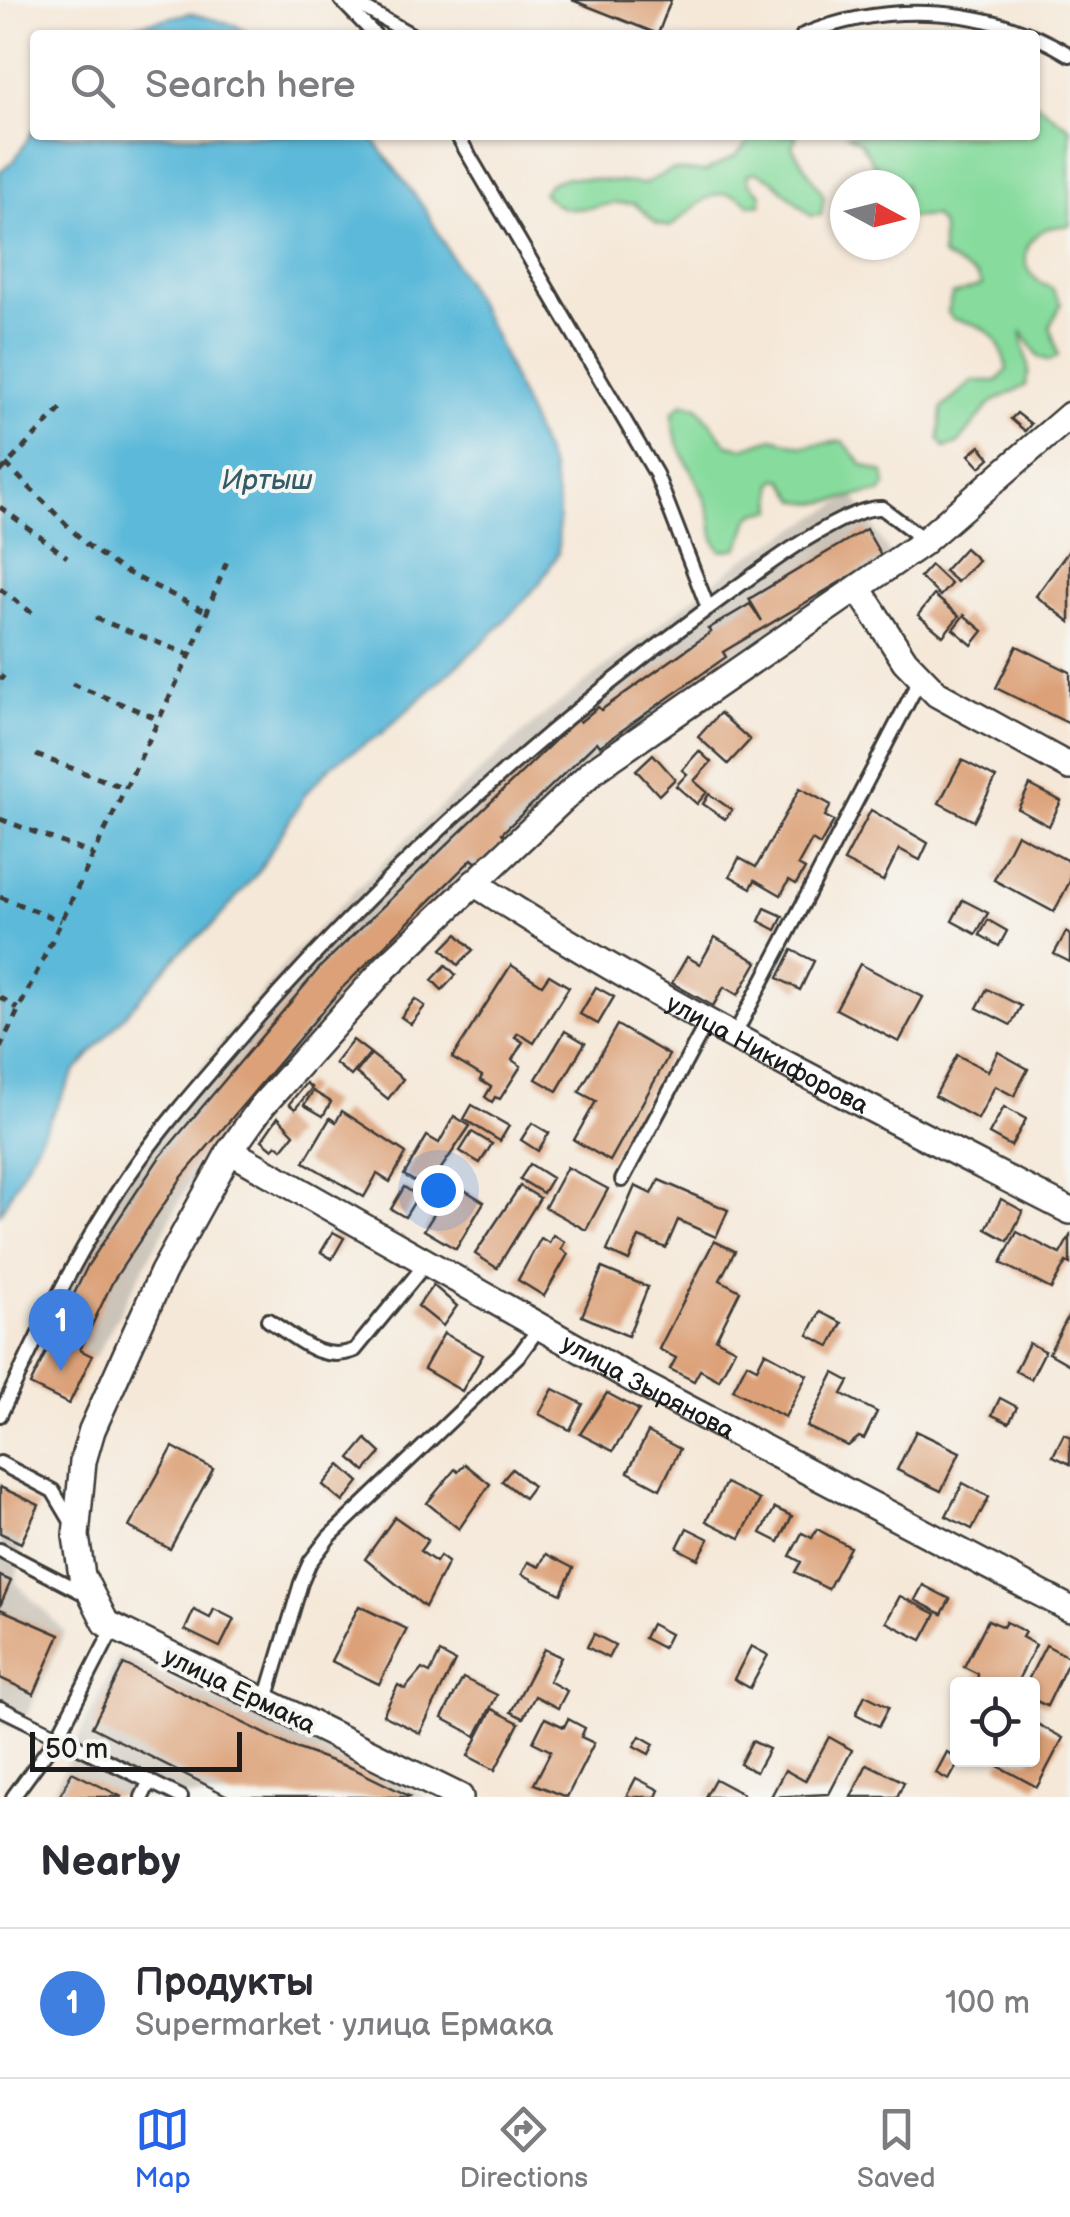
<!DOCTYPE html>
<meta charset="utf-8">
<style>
body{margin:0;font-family:"Balsamiq Sans",sans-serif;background:#f7f7f7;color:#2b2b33}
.controls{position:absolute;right:30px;bottom:30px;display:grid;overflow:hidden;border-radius:10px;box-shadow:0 2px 8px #0004}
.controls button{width:90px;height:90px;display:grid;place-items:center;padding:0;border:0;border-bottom:2px solid #e1e1e2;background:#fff;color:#2b2b33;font:50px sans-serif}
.compass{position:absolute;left:830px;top:170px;width:90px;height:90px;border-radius:50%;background:#fff;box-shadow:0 2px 8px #0004;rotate:97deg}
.scale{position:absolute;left:30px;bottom:25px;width:212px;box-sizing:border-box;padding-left:10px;border:5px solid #1c1c1c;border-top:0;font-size:28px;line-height:35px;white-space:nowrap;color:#1c1c1c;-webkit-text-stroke:8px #f6f6f2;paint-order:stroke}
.you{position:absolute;left:438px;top:1190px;width:35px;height:35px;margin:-25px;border:8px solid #fff;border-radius:50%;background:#1a73e8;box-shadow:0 0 0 15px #1a73e833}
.badge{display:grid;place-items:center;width:65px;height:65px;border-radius:50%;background:#2563eb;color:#fff;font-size:32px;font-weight:700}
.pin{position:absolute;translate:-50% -82px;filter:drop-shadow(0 2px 5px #0008)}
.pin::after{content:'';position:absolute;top:52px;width:35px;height:30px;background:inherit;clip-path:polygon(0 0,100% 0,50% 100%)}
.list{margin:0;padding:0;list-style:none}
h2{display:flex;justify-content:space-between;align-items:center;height:130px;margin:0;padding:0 40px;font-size:42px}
h2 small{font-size:32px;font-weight:400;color:#7c7c81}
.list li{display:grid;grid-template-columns:65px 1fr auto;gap:30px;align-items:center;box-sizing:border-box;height:150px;padding:0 40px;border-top:2px solid #e1e1e2}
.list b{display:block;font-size:38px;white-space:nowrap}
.list p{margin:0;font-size:32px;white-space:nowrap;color:#7c7c81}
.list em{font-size:32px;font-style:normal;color:#7c7c81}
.icon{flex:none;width:55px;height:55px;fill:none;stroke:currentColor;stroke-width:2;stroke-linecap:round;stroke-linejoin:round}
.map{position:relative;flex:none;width:1070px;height:1797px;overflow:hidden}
.search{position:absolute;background:#fff;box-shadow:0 2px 8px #0004;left:30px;right:30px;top:30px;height:110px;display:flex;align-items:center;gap:25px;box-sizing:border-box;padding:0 35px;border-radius:10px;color:#7c7c81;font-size:38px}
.sheet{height:280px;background:#fff}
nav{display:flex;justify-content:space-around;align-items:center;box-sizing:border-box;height:140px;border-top:2px solid #e1e1e2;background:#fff;font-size:28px;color:#7c7c81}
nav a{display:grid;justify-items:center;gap:5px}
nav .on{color:#2563eb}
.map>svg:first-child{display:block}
.industrial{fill:#cac3b8}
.green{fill:#86db9d;stroke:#517c5c;stroke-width:2.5}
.water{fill:#5bb9d9;stroke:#3c6a7a;stroke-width:2.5}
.building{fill:#dca178}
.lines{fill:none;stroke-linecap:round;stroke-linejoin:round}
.lane-casing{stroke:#3d3b38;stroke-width:18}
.street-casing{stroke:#3d3b38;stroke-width:30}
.path{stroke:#3d3b38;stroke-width:5;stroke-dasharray:8 8;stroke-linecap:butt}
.lane{stroke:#fff;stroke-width:12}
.street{stroke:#fff;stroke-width:25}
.labels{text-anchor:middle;stroke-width:8;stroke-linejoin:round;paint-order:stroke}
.street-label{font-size:25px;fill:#1c1c1c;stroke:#f6f6f2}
.water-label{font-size:28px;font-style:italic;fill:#355b68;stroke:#f6f6f2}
</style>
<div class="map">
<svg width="1070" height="1797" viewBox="0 0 1070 1797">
<rect width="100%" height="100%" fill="#f6f6f2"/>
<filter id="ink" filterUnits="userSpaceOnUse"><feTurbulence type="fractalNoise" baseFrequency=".01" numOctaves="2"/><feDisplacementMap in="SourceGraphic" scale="20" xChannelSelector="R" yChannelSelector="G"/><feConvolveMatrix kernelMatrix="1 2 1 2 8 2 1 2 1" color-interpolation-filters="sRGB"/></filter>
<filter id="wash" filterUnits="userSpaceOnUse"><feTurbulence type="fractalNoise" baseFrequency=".0048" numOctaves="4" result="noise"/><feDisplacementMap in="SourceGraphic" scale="40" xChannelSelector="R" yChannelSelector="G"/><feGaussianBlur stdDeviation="2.25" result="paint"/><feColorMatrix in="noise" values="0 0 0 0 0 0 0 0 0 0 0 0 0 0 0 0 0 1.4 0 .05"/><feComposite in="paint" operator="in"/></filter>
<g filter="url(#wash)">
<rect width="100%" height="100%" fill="#f5e8d8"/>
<!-- industrial -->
<g class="industrial">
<path d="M 854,495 L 892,558 L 720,668 L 352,990 L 187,1187 L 95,1358 L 36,1328 L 127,1161 L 294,952 L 426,820 L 540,718 L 741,561 Z"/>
<path d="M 0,1533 L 21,1543 L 16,1583 L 65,1632 L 20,1730 L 0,1722 Z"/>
<path d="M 119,1656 L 358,1763 L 426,1797 L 50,1797 Z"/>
</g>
<!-- green -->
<g class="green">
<path d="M 1035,102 L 1070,128 L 1070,225 C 1063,227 1052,226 1046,229 C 1015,244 1022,279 1052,288 L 1061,304 L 1050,326 L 1058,356 L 1049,361 L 1039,357 L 1021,331 L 1029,371 L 1025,386 L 991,403 L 958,444 L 945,448 L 939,439 L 942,408 L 973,381 L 997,381 L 1007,370 C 1000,335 987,325 953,319 L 947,312 L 952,295 L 982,285 L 977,276 L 942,256 L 942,227 L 934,216 L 905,218 L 905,185 L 886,185 L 861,143 L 847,135 L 1035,135 Z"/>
<path d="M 754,135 L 797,135 L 792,147 L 824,196 L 821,215 L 811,216 L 771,179 L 756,172 L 747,175 L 748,182 L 761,194 L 761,204 L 750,205 C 718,177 695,208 670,227 L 657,224 L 635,204 C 600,198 566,226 543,192 L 550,183 L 567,177 L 643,184 L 672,170 L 705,172 L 737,155 Z"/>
<path d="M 683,403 L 698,407 L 728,445 L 743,448 L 773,438 L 802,446 L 843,441 L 863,465 L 884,473 L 886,485 L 880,493 C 852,493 824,509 797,500 L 784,480 L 777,479 L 773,484 L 774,510 C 738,513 753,523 738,548 L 721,551 C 711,539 713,529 710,515 C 702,479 670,448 673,412 Z"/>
</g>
<!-- water -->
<g class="water">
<path d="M 189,13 L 235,25 L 251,35 L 121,35 L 134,26 Z"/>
<path d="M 35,127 L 35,135 L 370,135 L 425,209 L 495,336 L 552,471 L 559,509 L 558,554 L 539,584 L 491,635 L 381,734 L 333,764 L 306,793 L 258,872 L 213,925 L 184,948 L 74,1073 L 0,1214 L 0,171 L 14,161 Z"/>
</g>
<g id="blocks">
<!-- building -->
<g class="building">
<path d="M 572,0 L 671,0 L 658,34 Z"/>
<path d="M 1017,413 L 1031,424 L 1025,431 L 1011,419 Z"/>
<path d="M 980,446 L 990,458 L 980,467 L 969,455 Z"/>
<path d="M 866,529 L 882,557 L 723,652 L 726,657 L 600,746 L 597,742 L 502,833 L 507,839 L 479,865 L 472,859 L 343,987 L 182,1177 L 113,1281 L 80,1350 L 92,1356 L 69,1404 L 30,1385 L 88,1265 L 159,1158 L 322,965 L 577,719 L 580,722 L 598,707 L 601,710 L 711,632 L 708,629 L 750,604 L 762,621 L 749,599 Z"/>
<path d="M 965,548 L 978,560 L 957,582 L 944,571 Z"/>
<path d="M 1070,549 L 1070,622 L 1036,596 Z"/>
<path d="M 931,565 L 951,584 L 940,596 L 920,577 Z"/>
<path d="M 934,595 L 959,616 L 943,636 L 918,615 Z"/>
<path d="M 964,615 L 983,631 L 972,645 L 953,629 Z"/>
<path d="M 1017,646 L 1070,672 L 1070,724 L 996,688 Z"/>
<path d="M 720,713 L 750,740 L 728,764 L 698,737 Z"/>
<path d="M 699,751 L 711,762 L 694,781 L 707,792 L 697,804 L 676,786 L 687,774 L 682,770 Z"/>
<path d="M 653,754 L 675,779 L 659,795 L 636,770 Z"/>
<path d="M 962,760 L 996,778 L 974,821 L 939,803 Z"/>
<path d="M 1030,785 L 1061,801 L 1049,826 L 1018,809 Z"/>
<path d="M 800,788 L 831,805 L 825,816 L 834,821 L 820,845 L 812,840 L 798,865 L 805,869 L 796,884 L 789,880 L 781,895 L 755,880 L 751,888 L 730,876 L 739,858 L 756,867 Z"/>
<path d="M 709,794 L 732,810 L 725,819 L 703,804 Z"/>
<path d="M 871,810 L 928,843 L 920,860 L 899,849 L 883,881 L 844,861 Z"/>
<path d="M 1017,834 L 1070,862 L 1070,881 L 1054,912 L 994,880 Z"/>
<path d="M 963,900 L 988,913 L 976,934 L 952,921 Z"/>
<path d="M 765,908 L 783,916 L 776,930 L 759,921 Z"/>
<path d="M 988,920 L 1007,931 L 999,946 L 980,935 Z"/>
<path d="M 1066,932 L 1070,935 L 1070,962 L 1054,954 Z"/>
<path d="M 457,934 L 473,950 L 458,965 L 442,949 Z"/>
<path d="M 715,937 L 757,962 L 738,995 L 724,987 L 713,1006 L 672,983 L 687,957 L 700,964 Z"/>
<path d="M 792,950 L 814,961 L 800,990 L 778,978 Z"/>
<path d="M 860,964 L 923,997 L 899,1042 L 836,1009 Z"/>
<path d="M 446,965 L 456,975 L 442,990 L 432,980 Z"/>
<path d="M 511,965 L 542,985 L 549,975 L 569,987 L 534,1043 L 518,1033 L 515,1037 L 523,1042 L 512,1060 L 521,1066 L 500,1099 L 495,1097 L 492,1102 L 485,1097 L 491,1087 L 480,1080 L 482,1076 L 452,1058 Z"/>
<path d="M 596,987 L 614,997 L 598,1024 L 580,1014 Z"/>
<path d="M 987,989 L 1021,1006 L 1011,1025 L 977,1008 Z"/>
<path d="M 415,999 L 425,1006 L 411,1024 L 401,1017 Z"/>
<path d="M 617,1025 L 669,1055 L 610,1161 L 574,1140 L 596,1101 L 579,1092 Z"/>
<path d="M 565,1031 L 585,1043 L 557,1091 L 536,1079 Z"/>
<path d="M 353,1040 L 370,1053 L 351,1076 L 335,1063 Z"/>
<path d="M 998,1052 L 1028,1069 L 1014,1096 L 995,1086 L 978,1119 L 935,1096 L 957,1055 L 988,1071 Z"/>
<path d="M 371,1054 L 403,1079 L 388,1099 L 356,1073 Z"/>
<path d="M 306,1083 L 312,1088 L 295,1109 L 289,1104 Z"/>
<path d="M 313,1091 L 331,1102 L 323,1116 L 304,1105 Z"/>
<path d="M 472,1105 L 509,1126 L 500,1141 L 464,1119 Z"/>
<path d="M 1004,1107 L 1026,1119 L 1011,1146 L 989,1134 Z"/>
<path d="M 342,1111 L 406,1153 L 390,1182 L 377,1174 L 364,1197 L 304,1162 L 330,1118 L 336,1122 Z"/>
<path d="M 454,1116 L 470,1126 L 427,1189 L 404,1175 L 427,1136 L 439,1143 Z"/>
<path d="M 278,1117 L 294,1134 L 282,1149 L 277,1145 L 273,1149 L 262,1140 Z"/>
<path d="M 532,1123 L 549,1133 L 538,1151 L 521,1140 Z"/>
<path d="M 472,1132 L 492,1144 L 480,1163 L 460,1151 Z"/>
<path d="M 530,1164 L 552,1178 L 543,1193 L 520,1179 Z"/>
<path d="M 567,1167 L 608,1189 L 586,1230 L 545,1207 Z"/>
<path d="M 443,1177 L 484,1202 L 456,1249 L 424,1230 L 436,1211 L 426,1204 Z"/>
<path d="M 659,1180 L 728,1210 L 716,1237 L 678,1220 L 666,1248 L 639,1237 L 629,1261 L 607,1251 L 635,1186 L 652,1194 Z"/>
<path d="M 520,1186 L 540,1198 L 497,1268 L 475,1254 Z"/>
<path d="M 404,1187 L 418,1196 L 405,1217 L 391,1209 Z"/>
<path d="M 1001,1199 L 1023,1211 L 1008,1241 L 986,1229 Z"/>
<path d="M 333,1232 L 344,1238 L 332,1259 L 321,1252 Z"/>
<path d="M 1017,1232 L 1060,1254 L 1070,1236 L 1070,1264 L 1066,1262 L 1051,1289 L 1001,1263 Z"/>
<path d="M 553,1235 L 565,1242 L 561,1249 L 568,1254 L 544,1296 L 518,1280 L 541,1238 L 549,1243 Z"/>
<path d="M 714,1241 L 735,1251 L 720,1280 L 740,1291 L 716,1339 L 735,1349 L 719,1380 L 700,1370 L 694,1381 L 670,1369 L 676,1358 L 659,1349 Z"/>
<path d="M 602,1268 L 648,1287 L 628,1336 L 582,1316 Z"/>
<path d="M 433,1285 L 457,1306 L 443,1326 L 418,1306 Z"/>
<path d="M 820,1312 L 842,1323 L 830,1346 L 808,1335 Z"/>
<path d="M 1070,1313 L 1070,1365 L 1049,1353 Z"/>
<path d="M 444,1333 L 483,1355 L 462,1391 L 424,1369 Z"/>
<path d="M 1029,1343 L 1045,1351 L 1031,1379 L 1015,1371 Z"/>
<path d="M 765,1352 L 807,1375 L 785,1417 L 733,1390 L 747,1363 L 757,1368 Z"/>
<path d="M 834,1373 L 849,1381 L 842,1394 L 877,1412 L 864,1439 L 859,1437 L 848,1446 L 807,1427 Z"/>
<path d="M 553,1389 L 583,1404 L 570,1430 L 539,1414 Z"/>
<path d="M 607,1393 L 639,1410 L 613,1451 L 580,1434 Z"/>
<path d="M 1000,1398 L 1017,1407 L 1009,1423 L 992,1415 Z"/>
<path d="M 916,1431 L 960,1452 L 941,1491 L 897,1470 Z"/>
<path d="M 648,1432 L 680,1449 L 660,1489 L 628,1472 Z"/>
<path d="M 1064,1434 L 1070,1437 L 1070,1464 L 1053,1456 Z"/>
<path d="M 366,1439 L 381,1453 L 365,1471 L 350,1458 Z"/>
<path d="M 173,1447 L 213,1469 L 170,1549 L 129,1527 Z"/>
<path d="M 465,1464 L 490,1484 L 459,1529 L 427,1503 L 455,1469 L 458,1472 Z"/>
<path d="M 340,1465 L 359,1482 L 343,1502 L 323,1485 Z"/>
<path d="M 512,1469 L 533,1486 L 524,1498 L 502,1481 Z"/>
<path d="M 726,1483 L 760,1500 L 740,1538 L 706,1521 Z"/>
<path d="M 963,1483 L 989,1497 L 972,1529 L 946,1516 Z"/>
<path d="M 0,1487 L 39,1505 L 21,1543 L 0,1533 Z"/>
<path d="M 775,1508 L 792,1516 L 779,1542 L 761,1533 Z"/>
<path d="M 395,1517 L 428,1540 L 420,1551 L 436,1562 L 440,1556 L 448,1562 L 425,1607 L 365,1559 Z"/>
<path d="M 687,1528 L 709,1539 L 698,1559 L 677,1548 Z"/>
<path d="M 817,1529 L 850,1547 L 828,1589 L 795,1572 L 801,1562 L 790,1556 L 802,1533 L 812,1538 Z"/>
<path d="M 546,1554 L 573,1568 L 561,1594 L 522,1574 L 528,1562 L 539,1567 Z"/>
<path d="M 0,1576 L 11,1581 L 0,1606 Z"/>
<path d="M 923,1585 L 950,1599 L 942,1614 L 915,1600 Z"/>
<path d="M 900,1596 L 936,1614 L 922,1640 L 886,1622 Z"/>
<path d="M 359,1606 L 407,1629 L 379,1684 L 331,1661 Z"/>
<path d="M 0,1609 L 60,1635 L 34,1694 L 0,1678 Z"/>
<path d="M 214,1609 L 234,1619 L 220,1647 L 185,1630 L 194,1610 L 210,1618 Z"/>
<path d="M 988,1620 L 1003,1627 L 1006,1622 L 1025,1632 L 1022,1637 L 1036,1645 L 1016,1684 L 977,1684 L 978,1674 L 964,1667 Z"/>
<path d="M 651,1624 L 670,1634 L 663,1648 L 644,1638 Z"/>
<path d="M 594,1634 L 615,1645 L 608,1658 L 587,1647 Z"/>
<path d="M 1046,1645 L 1070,1658 L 1047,1706 L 1032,1699 L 1032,1684 L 1026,1684 Z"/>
<path d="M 751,1646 L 768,1655 L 750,1688 L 734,1679 Z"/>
<path d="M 544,1649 L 561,1657 L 549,1681 L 567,1691 L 558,1708 L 535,1696 L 523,1718 L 511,1712 Z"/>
<path d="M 440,1653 L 455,1661 L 420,1733 L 383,1715 L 398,1685 L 405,1689 L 422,1669 L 430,1673 Z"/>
<path d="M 124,1664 L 290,1746 L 354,1769 L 411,1797 L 230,1797 L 92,1727 Z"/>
<path d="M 463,1678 L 497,1695 L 476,1736 L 442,1718 Z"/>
<path d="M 865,1695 L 889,1707 L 879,1726 L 856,1714 Z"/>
<path d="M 492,1709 L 519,1723 L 495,1770 L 468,1756 Z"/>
<path d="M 545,1718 L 564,1727 L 568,1719 L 585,1728 L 581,1737 L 594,1743 L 567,1797 L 534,1784 L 551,1751 L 533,1742 Z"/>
<path d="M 1032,1721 L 1063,1738 L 1037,1787 L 998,1766 L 1001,1760 L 1032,1760 Z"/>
<path d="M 640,1736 L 654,1744 L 649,1754 L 634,1746 Z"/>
<path d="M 829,1737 L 852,1750 L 829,1794 L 771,1797 L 785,1770 L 805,1781 Z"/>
<path d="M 752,1741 L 769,1749 L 756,1772 L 740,1764 Z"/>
<path d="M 947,1752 L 960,1760 L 949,1780 L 936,1773 Z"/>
<path d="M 867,1764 L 904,1782 L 897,1797 L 851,1797 Z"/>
<path d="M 72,1772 L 122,1797 L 60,1797 Z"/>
<path d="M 636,1778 L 659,1790 L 656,1797 L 626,1797 Z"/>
<path d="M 715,1779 L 743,1794 L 741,1797 L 705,1797 Z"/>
</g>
</g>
</g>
<g filter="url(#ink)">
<use href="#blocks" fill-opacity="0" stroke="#3d3b38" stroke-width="2.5"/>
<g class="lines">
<!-- lane casing -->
<g class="lane-casing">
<g id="lane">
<path d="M 341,0 L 375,35"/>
<path d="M 350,0 L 412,35"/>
<path d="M 803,35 C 888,0 991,6 1070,55"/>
<path d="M 457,135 L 656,474 L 708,608"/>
<path d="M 733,1038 L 920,679"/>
<path d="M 622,1180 L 706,1024"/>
<path d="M 268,1320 C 297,1338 321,1364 355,1350 L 427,1262"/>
<path d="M 0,1415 C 41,1328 82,1240 138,1162 C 170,1117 208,1075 244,1033 C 382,873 537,734 707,609 C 742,584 842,505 882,508 L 926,541"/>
<path d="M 0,1463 L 53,1491 L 72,1523"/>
<path d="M 0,1550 L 87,1595"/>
<path d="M 265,1703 L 301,1583 L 310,1562 L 329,1537 L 520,1354 L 541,1325"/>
<path d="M 0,1708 L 181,1797"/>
<path d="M 13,1797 L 59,1734 L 113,1629"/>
<path d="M 142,1797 L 150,1781"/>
</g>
</g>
<!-- street casing -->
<g class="street-casing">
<g id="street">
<path d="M 859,590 L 905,661 L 937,694 L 1070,767"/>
<path id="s1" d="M 474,883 C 665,1007 868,1107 1070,1211"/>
<path id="s2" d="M 230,1151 L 634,1380 L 1070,1609"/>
<path d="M 460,1797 L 106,1623 L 82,1576 L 76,1536 L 83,1461 L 92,1430 L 163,1272 L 230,1151 L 262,1106 L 386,967 L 594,770 L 921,544 L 1070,415"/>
</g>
</g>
<!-- path -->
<g class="path">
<path d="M 6,464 L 87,545 L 120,569 L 209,613"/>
<path d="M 0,472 L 62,408"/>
<path d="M 0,507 L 67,557"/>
<path d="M 0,589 L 32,613"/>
<path d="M 95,618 L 190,655"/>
<path d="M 0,676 L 4,679"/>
<path d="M 72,684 L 159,719"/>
<path d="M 36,755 L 125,788"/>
<path d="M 0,819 L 92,854"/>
<path d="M 0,897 L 61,921"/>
<path d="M 0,997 L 18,1009"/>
<path d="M 0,1048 L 190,655 L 227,561"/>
</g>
<!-- lane -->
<use href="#lane" class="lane"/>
<!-- street -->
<use href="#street" class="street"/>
</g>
</g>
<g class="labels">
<!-- street labels -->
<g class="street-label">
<text dy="9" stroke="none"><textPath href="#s1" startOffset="340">улица Никифорова</textPath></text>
<text dy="9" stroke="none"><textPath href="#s2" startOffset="480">улица Зырянова</textPath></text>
<text transform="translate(240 1690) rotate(26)" y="9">улица Ермака</text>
</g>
<!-- water labels -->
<g class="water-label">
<text x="267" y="489">Иртыш</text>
</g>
</g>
</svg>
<div class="controls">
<button><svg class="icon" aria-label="locate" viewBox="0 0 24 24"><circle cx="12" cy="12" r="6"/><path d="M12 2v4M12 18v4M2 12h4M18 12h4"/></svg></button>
</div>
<svg class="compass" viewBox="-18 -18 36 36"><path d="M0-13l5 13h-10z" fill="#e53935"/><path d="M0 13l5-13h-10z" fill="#7c7c81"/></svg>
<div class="scale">50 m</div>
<div class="you"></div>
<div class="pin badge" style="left:61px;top:1371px;background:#3f7fe0">1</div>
<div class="search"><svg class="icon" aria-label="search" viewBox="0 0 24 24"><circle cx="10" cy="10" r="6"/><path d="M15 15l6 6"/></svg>Search here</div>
</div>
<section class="sheet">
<h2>Nearby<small></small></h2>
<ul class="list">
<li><span class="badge" style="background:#3f7fe0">1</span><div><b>Продукты</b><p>Supermarket · улица Ермака</p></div><em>100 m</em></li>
</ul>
</section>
<nav>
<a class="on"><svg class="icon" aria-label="map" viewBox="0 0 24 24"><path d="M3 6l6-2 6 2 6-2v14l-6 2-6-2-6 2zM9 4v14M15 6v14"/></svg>Map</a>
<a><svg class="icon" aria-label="directions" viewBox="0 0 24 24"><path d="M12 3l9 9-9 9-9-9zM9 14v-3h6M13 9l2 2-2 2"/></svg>Directions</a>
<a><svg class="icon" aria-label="saved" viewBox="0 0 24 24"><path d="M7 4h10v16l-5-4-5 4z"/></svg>Saved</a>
</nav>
